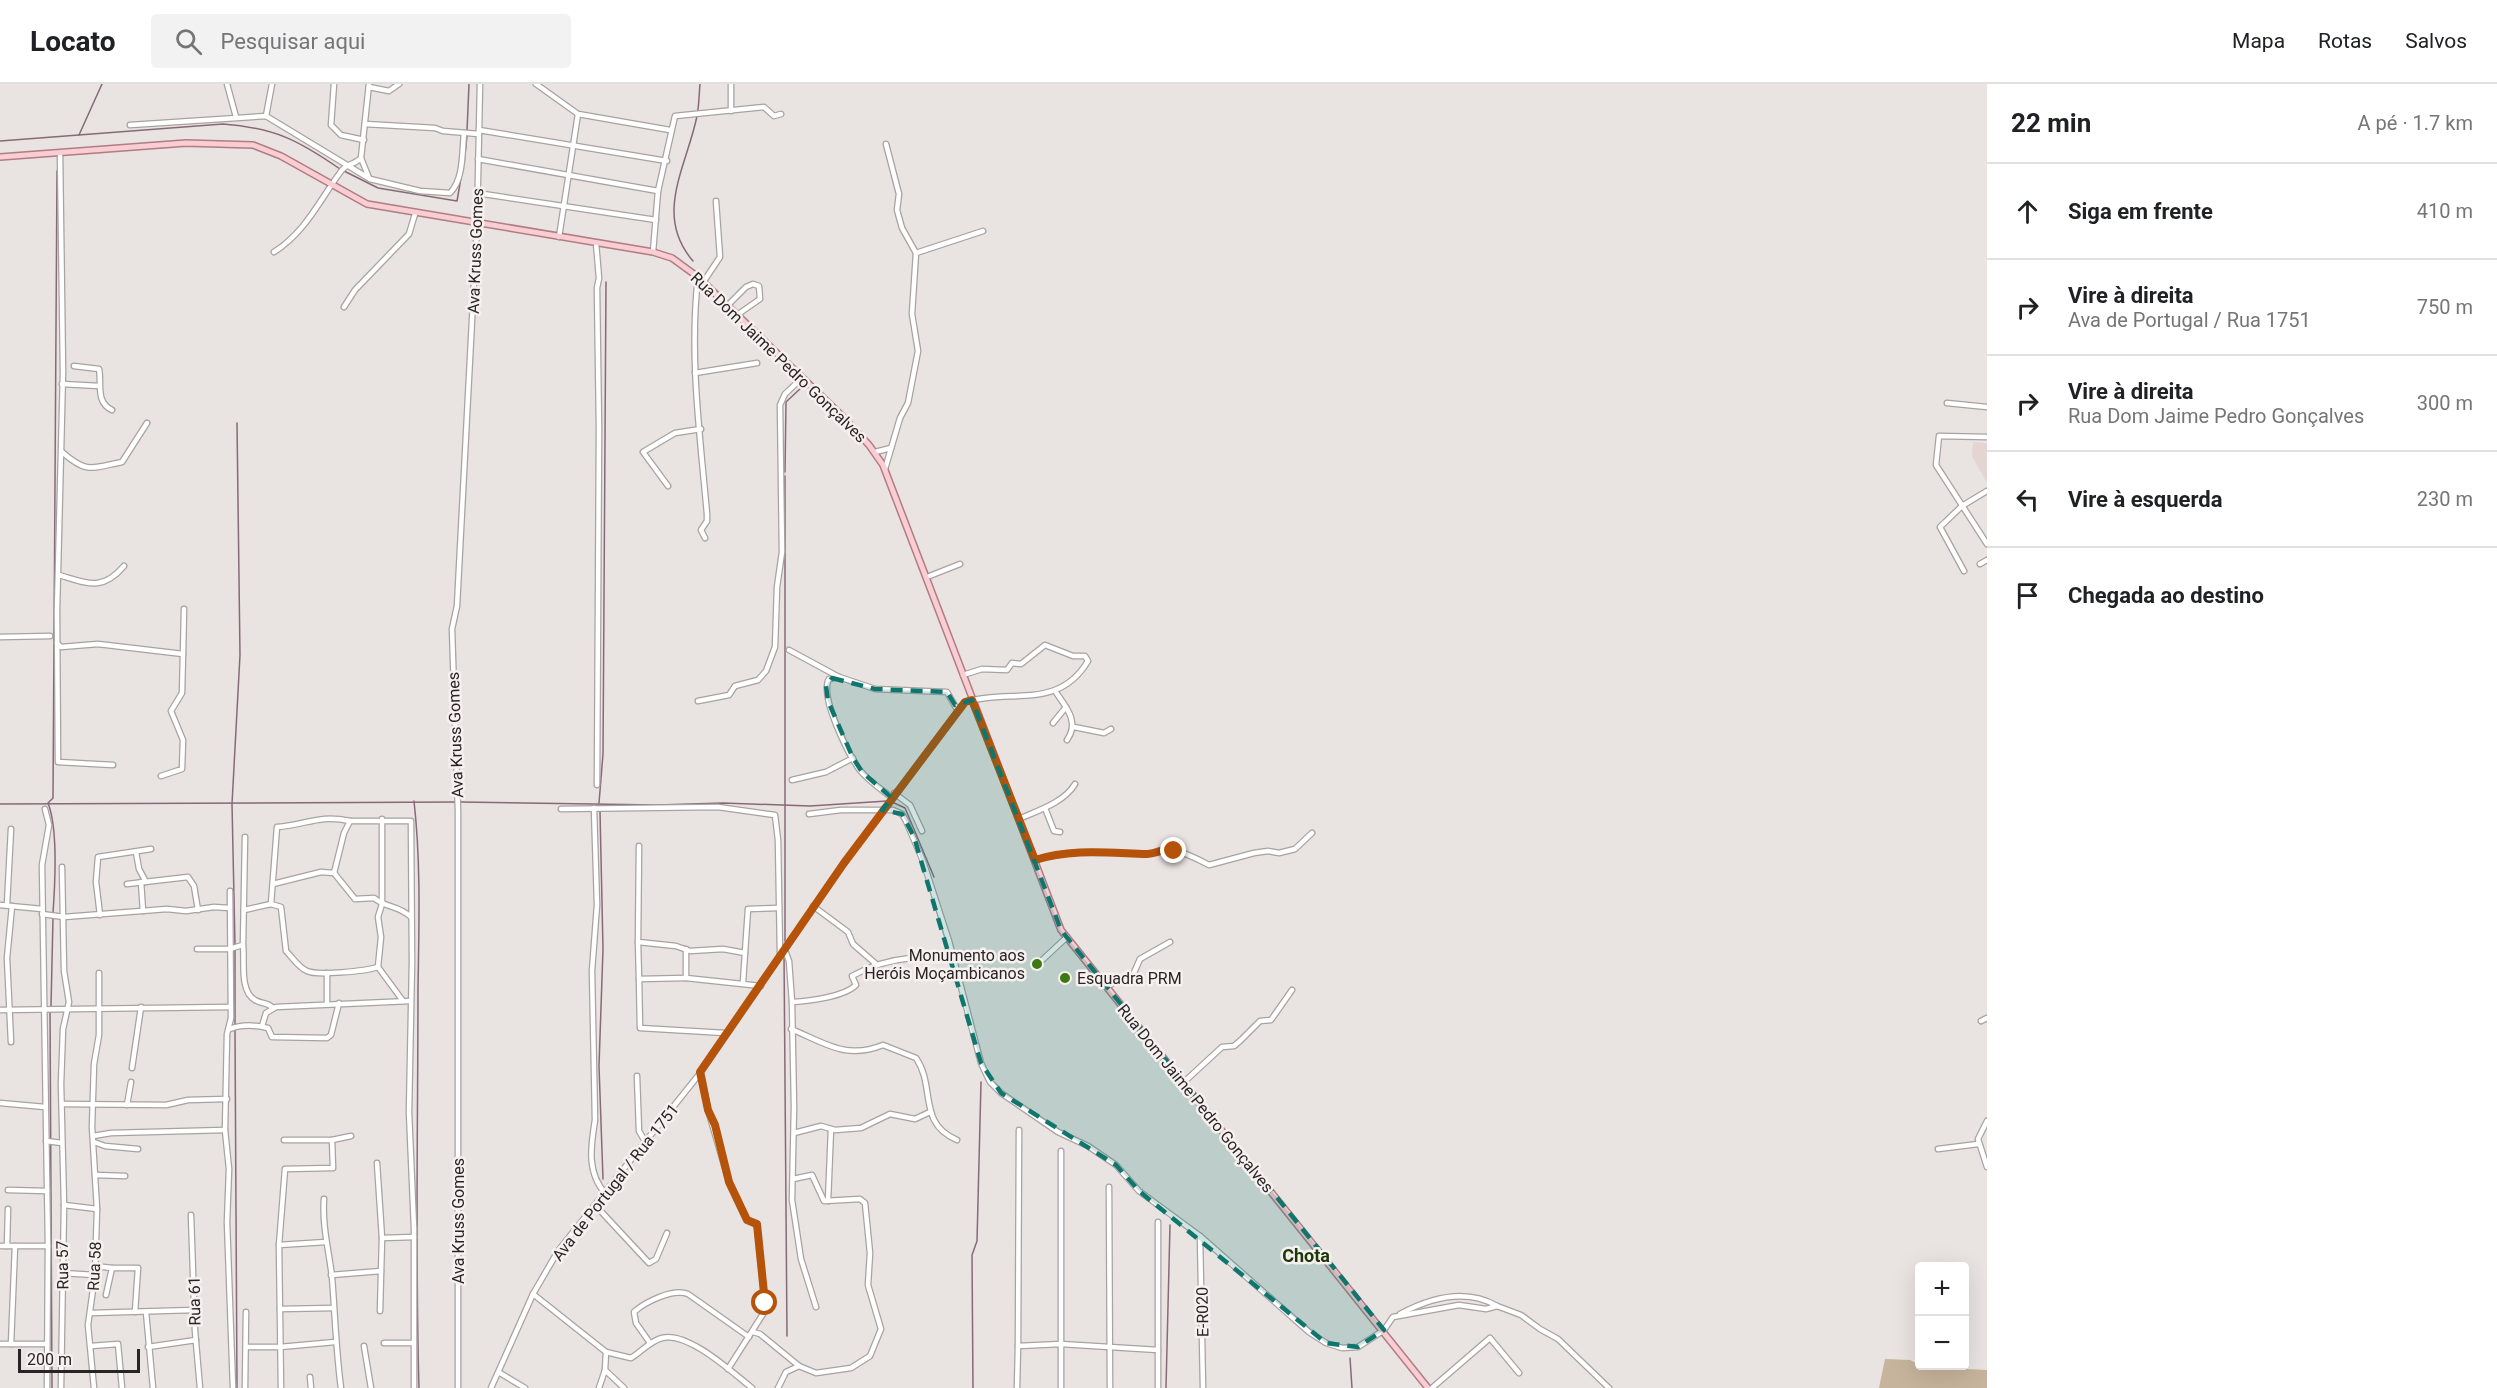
<!DOCTYPE html>
<html lang="pt">
<meta charset="utf-8">
<style>
body{margin:0;font-family:Roboto,sans-serif;background:#f2f2f2;color:#202124}
.controls{position:absolute;right:18px;bottom:18px;display:grid;overflow:hidden;border-radius:6px;box-shadow:0 6px 24px #0002}
.controls button{width:54px;height:54px;display:grid;place-items:center;padding:0;border:0;border-bottom:2px solid #e0e0e0;background:#fff;color:#202124;font:30px sans-serif}
.scale{position:absolute;left:18px;bottom:15px;width:122px;box-sizing:border-box;padding-left:6px;border:3px solid #282525;border-top:0;font-size:16px;line-height:21px;white-space:nowrap;color:#282525;-webkit-text-stroke:4px #f7f0ef;paint-order:stroke}
.stop{position:absolute;width:18px;height:18px;margin:-14px;border:4px solid #b45309;border-radius:50%;background:#fff}
.stop.end{background:#b45309;border-color:#fff;box-shadow:0 2px 6px #0008}
.list{margin:0;padding:0;list-style:none}
h2{display:flex;justify-content:space-between;align-items:center;height:78px;margin:0;padding:0 24px;font-size:26px}
h2 small{font-size:20px;font-weight:400;color:#757577}
.list li{display:grid;grid-template-columns:39px 1fr auto;gap:18px;align-items:center;box-sizing:border-box;height:96px;padding:0 24px;border-top:2px solid #e0e0e0}
.list b{display:block;font-size:22px;white-space:nowrap}
.list p{margin:0;font-size:20px;white-space:nowrap;color:#757577}
.list em{font-size:20px;font-style:normal;color:#757577}
.icon{flex:none;width:33px;height:33px;fill:none;stroke:currentColor;stroke-width:2;stroke-linecap:round;stroke-linejoin:round}
.map{position:relative;flex:none;width:1987px;height:1304px;overflow:hidden}
header{display:flex;align-items:center;gap:36px;box-sizing:border-box;height:84px;padding:0 30px;background:#fff;border-bottom:2px solid #e0e0e0}
header strong{font-size:28px}
nav{display:flex;gap:33px;margin-inline-start:auto;font-size:21px}
.search{width:420px;height:54px;background:#f2f2f2;display:flex;align-items:center;gap:15px;box-sizing:border-box;padding:0 21px;border-radius:6px;color:#757577;font-size:22px}
main{display:flex}
aside{flex:1;background:#fff}
.map>svg:first-child{display:block}
.built{fill:#e4d5d2}
.green{fill:#c7b49c}
.lines{fill:none;stroke-linecap:round;stroke-linejoin:round}
.stream{stroke:#876a78;stroke-width:1.5}
.minor-casing{stroke:#a8a2a1;stroke-width:7}
.major-casing{stroke:#af7d83;stroke-width:8}
.minor{stroke:#fff;stroke-width:4.5}
.major{stroke:#facdd3;stroke-width:5}
.route{stroke:#b45309;stroke-width:8}
.marked{fill:#0f766e;fill-opacity:0.2;stroke:#0f766e;stroke-width:4.5;stroke-dasharray:12 8;stroke-linejoin:round}
.poi-dot{fill:#3c7912;stroke:#f7f0ef;stroke-width:2}
.labels{text-anchor:middle;stroke-width:5;stroke-linejoin:round;paint-order:stroke}
.street-label{font-size:16px;fill:#282525;stroke:#f7f0ef}
.poi-label{font-size:16px;fill:#282525;stroke:#f7f0ef;text-anchor:end}
.neighbourhood-label{font-size:18px;font-weight:bold;fill:#1b3809;stroke:#f7f0ef}
</style>
<header>
<strong>Locato</strong>
<div class="search"><svg class="icon" aria-label="search" viewBox="0 0 24 24"><circle cx="10" cy="10" r="6"/><path d="M15 15l6 6"/></svg>Pesquisar aqui</div>
<nav><a>Mapa</a><a>Rotas</a><a>Salvos</a></nav>
</header>
<main>
<div class="map">
<svg width="1987" height="1304" viewBox="0 0 1987 1304">
<rect width="100%" height="100%" fill="#e9e3e2"/>
<!-- built -->
<path class="built" d="M 1973,358 L 1987,359 L 1987,399 L 1972,372 Z"/>
<!-- green -->
<path class="green" d="M 1885,1275 L 1910,1276 L 1924,1283 L 1987,1286 L 1987,1304 L 1879,1304 Z"/>
<g class="lines">
<!-- stream -->
<g class="stream">
<path d="M 467,47 L 469,0"/>
<path d="M 79,51 L 102,0"/>
<path d="M 0,57 L 223,40 C 275,44 298,56 340,85"/>
<path d="M 464,80 L 467,52"/>
<path d="M 344,87 L 378,104 L 457,117 L 462,88"/>
<path d="M 693,177 C 653,131 687,82 697,32 C 699,22 699,11 700,0"/>
<path d="M 785,388 L 786,318 L 802,303"/>
<path d="M 785,392 L 785,857"/>
<path d="M 414,717 C 421,779 419,842 418,904 C 418,1037 415,1171 419,1304"/>
<path d="M 461,718 L 658,721 L 723,719 L 810,722 L 887,717"/>
<path d="M 892,718 L 905,724 L 934,793"/>
<path d="M 599,719 L 603,670 L 606,198"/>
<path d="M 0,720 L 456,718"/>
<path d="M 600,727 L 603,865 L 599,982 L 603,1095"/>
<path d="M 53,829 C 55,801 58,744 48,719 L 53,714 L 57,87"/>
<path d="M 235,861 L 232,720 L 240,571 L 237,339"/>
<path d="M 784,869 L 787,1252"/>
<path d="M 51,922 L 53,834"/>
<path d="M 50,927 L 52,1304"/>
<path d="M 235,941 L 235,866"/>
<path d="M 235,947 L 237,1304"/>
<path d="M 1350,1274 L 1352,1304"/>
<path d="M 973,1304 L 972,1171 L 977,1157 L 981,998"/>
<path d="M 1166,1304 L 1170,1141"/>
</g>
<!-- minor casing -->
<g class="minor-casing">
<g id="minor">
<path d="M 227,0 L 236,33"/>
<path d="M 334,0 L 331,41 L 341,51 L 364,56"/>
<path d="M 536,0 L 578,30 L 670,46"/>
<path d="M 731,0 L 731,27"/>
<path d="M 369,3 L 389,7 L 399,0"/>
<path d="M 266,32 L 272,0"/>
<path d="M 365,40 L 435,44 L 443,47 L 479,50"/>
<path d="M 130,41 L 266,32 L 370,95 L 420,107 L 450,109 C 464,95 462,67 464,49"/>
<path d="M 479,46 L 667,77"/>
<path d="M 60,69 L 63,288 L 57,527 L 58,678 L 113,681"/>
<path d="M 361,74 L 369,94"/>
<path d="M 478,75 L 658,107"/>
<path d="M 477,109 L 656,136"/>
<path d="M 559,153 L 578,30"/>
<path d="M 596,159 L 599,194 L 597,204 L 599,345 L 597,701"/>
<path d="M 274,168 C 306,148 320,115 342,86 C 346,80 356,80 361,74 L 369,0"/>
<path d="M 653,168 L 658,107 L 675,32 L 764,23 L 774,32 L 781,30"/>
<path d="M 916,169 L 983,147"/>
<path d="M 698,193 C 689,272 700,351 707,430 L 707,437 L 701,446 L 705,454"/>
<path d="M 704,197 L 720,173 L 716,117"/>
<path d="M 728,221 L 746,203 L 753,200 L 759,202 L 760,215 L 737,231"/>
<path d="M 344,223 L 355,206 L 409,150 L 415,130"/>
<path d="M 74,282 L 99,285 C 102,299 95,318 112,326"/>
<path d="M 695,289 L 757,279"/>
<path d="M 62,300 L 99,302"/>
<path d="M 1947,319 L 1987,323"/>
<path d="M 1987,353 L 1939,352 L 1936,381 L 1987,460"/>
<path d="M 62,368 C 87,390 91,384 122,378 L 147,339"/>
<path d="M 875,368 L 891,364"/>
<path d="M 885,385 L 900,334 L 908,319 L 918,267 L 912,230 L 916,169 L 902,144 L 897,126 L 899,110 L 886,60"/>
<path d="M 668,402 L 643,368 L 675,349 L 701,345"/>
<path d="M 1980,480 L 1987,476"/>
<path d="M 1964,487 L 1940,443 L 1962,422 L 1987,407"/>
<path d="M 59,491 C 87,499 102,508 124,482"/>
<path d="M 927,493 L 960,480"/>
<path d="M 0,553 L 50,552"/>
<path d="M 57,559 L 61,563 L 98,560 L 183,570 L 184,525"/>
<path d="M 789,566 L 839,593 L 875,605 L 947,608 L 958,627"/>
<path d="M 839,593 L 829,595 C 819,612 848,669 859,685 C 867,696 881,705 891,713"/>
<path d="M 1055,607 C 1066,623 1080,638 1067,656"/>
<path d="M 698,617 L 729,611 L 735,602 L 758,596 L 766,587 L 775,563 L 777,503 L 782,468 L 780,321 L 785,310 L 802,294"/>
<path d="M 1053,639 L 1066,623"/>
<path d="M 1074,643 L 1104,649 L 1111,645"/>
<path d="M 161,692 L 182,685 L 183,656 L 171,627 L 182,609 L 183,570"/>
<path d="M 792,696 L 826,688 L 853,674"/>
<path d="M 894,709 L 910,721 L 922,747"/>
<path d="M 594,724 L 597,821 L 592,887 L 595,1036 C 591,1061 586,1089 606,1110"/>
<path d="M 1045,724 L 1054,747 L 1060,748"/>
<path d="M 45,725 L 49,741 L 42,781 L 48,1162 L 47,1304"/>
<path d="M 561,725 L 718,723 L 775,731 L 778,756 L 780,870"/>
<path d="M 809,730 L 841,726 L 893,726 L 902,730 L 906,737 L 923,777 L 949,857 L 981,979 L 990,998 L 1001,1009 L 1058,1048 L 1088,1062 L 1116,1081 L 1139,1107 L 1200,1152 L 1309,1248 L 1326,1259 L 1342,1264 L 1358,1263 L 1384,1246 L 1393,1233 L 1459,1221 L 1486,1225 L 1497,1222 L 1521,1231 L 1540,1245 L 1558,1255 L 1609,1304"/>
<path d="M 1019,735 C 1037,727 1065,718 1075,700"/>
<path d="M 639,762 L 638,858 L 676,862 L 690,867 L 723,865 L 745,869"/>
<path d="M 136,768 L 139,785 L 146,798"/>
<path d="M 1035,776 C 1071,764 1110,769 1147,770 C 1155,770 1162,763 1170,765 C 1184,768 1196,774 1209,781 L 1254,769 L 1268,767 L 1279,769 L 1295,765 L 1312,749"/>
<path d="M 334,789 L 355,815 L 374,814 C 386,824 398,821 411,833"/>
<path d="M 141,798 L 143,827"/>
<path d="M 127,800 L 188,793 L 194,802 L 198,826"/>
<path d="M 273,800 L 321,788 L 334,789 L 344,749 L 350,737 L 411,737 L 412,878 L 409,1028 L 414,1144 L 414,1304"/>
<path d="M 230,807 L 231,934 L 227,950 L 225,1046 L 229,1085 L 227,1138 L 233,1304"/>
<path d="M 7,820 L 11,745"/>
<path d="M 271,820 L 277,743 C 307,741 318,730 350,737"/>
<path d="M 0,821 L 42,825"/>
<path d="M 813,822 L 848,848 L 853,860 L 876,880"/>
<path d="M 244,826 L 271,820 L 281,823 L 286,867 C 292,873 299,884 307,887 C 317,892 366,887 378,883"/>
<path d="M 42,830 L 64,833 L 167,825 L 186,827 L 214,823 L 229,824"/>
<path d="M 100,831 L 96,798 L 98,773 L 151,765"/>
<path d="M 638,858 L 639,895"/>
<path d="M 243,861 C 245,876 239,907 255,916 C 261,920 267,918 272,923"/>
<path d="M 784,864 L 789,877 L 792,918 L 794,1023 L 792,1116 L 801,1175 L 816,1223"/>
<path d="M 197,865 L 229,865 L 243,861 L 245,753"/>
<path d="M 686,865 L 686,894 L 761,902"/>
<path d="M 1039,879 L 1067,853"/>
<path d="M 378,883 L 381,853 L 378,833 L 382,820 L 382,735"/>
<path d="M 378,883 L 403,917"/>
<path d="M 327,889 L 327,920"/>
<path d="M 686,894 L 639,895 L 640,944 L 725,949"/>
<path d="M 743,898 L 748,825 L 779,824"/>
<path d="M 1107,903 L 1119,895 L 1133,891 L 1140,875 L 1170,858"/>
<path d="M 792,918 C 809,917 844,913 856,901 L 852,892 C 870,882 890,876 911,874"/>
<path d="M 0,926 L 230,923"/>
<path d="M 1981,937 L 1987,934"/>
<path d="M 262,942 L 266,929 L 276,923 L 410,917"/>
<path d="M 230,945 C 242,940 255,941 268,944 L 272,953 L 327,954 L 331,951 L 339,919"/>
<path d="M 791,945 C 825,959 846,976 883,961 L 916,974 C 936,1003 917,1039 957,1056"/>
<path d="M 11,958 L 7,874 L 12,822"/>
<path d="M 132,984 L 141,923"/>
<path d="M 701,988 L 708,1026 L 729,1098 L 747,1136 L 757,1141 L 765,1219 L 763,1230 L 728,1285"/>
<path d="M 637,992 L 639,1047 L 646,1059"/>
<path d="M 1183,999 L 1222,963 L 1234,962 L 1241,956 L 1260,937 L 1271,936 L 1292,906"/>
<path d="M 0,1019 L 45,1023"/>
<path d="M 62,1020 L 166,1021 L 188,1016 L 227,1015"/>
<path d="M 127,1021 L 131,998"/>
<path d="M 1987,1037 L 1978,1055 L 1987,1083"/>
<path d="M 1019,1046 L 1018,1262 L 1061,1260 L 1158,1266"/>
<path d="M 794,1049 L 821,1042 L 835,1046 L 861,1044 L 890,1030 L 915,1035 L 930,1028"/>
<path d="M 93,1052 L 111,1049 L 225,1046"/>
<path d="M 284,1056 L 332,1056 L 351,1052"/>
<path d="M 46,1057 L 62,1059"/>
<path d="M 94,1058 L 105,1062 L 138,1065"/>
<path d="M 1938,1065 L 1978,1060"/>
<path d="M 377,1079 L 382,1154 L 380,1227"/>
<path d="M 95,1091 L 125,1092"/>
<path d="M 1109,1103 L 1110,1304"/>
<path d="M 8,1106 L 47,1107"/>
<path d="M 324,1115 C 322,1142 329,1167 332,1193 C 335,1230 336,1267 341,1304"/>
<path d="M 828,1117 L 831,1045"/>
<path d="M 64,1121 L 97,1125"/>
<path d="M 596,1122 L 649,1179 L 656,1175 L 667,1149"/>
<path d="M 191,1131 L 195,1247 L 200,1304"/>
<path d="M 1200,1152 L 1203,1304"/>
<path d="M 382,1154 L 414,1153"/>
<path d="M 279,1161 L 326,1158"/>
<path d="M 0,1162 L 48,1162"/>
<path d="M 7,1162 L 8,1125"/>
<path d="M 95,1182 L 112,1184"/>
<path d="M 62,1189 L 95,1191"/>
<path d="M 331,1191 L 381,1187"/>
<path d="M 533,1210 L 606,1268 L 631,1274 C 641,1268 650,1257 662,1254 C 688,1247 733,1289 752,1304"/>
<path d="M 106,1211 L 112,1184 L 138,1184 L 135,1228"/>
<path d="M 280,1225 L 334,1224"/>
<path d="M 146,1228 L 153,1304"/>
<path d="M 91,1229 L 194,1226"/>
<path d="M 1400,1230 C 1430,1214 1466,1204 1497,1222"/>
<path d="M 753,1248 L 760,1250 L 799,1282 L 816,1289 L 851,1284 L 870,1272 L 881,1245 L 868,1201 L 870,1169 L 865,1119 L 860,1115 L 824,1117 L 812,1091 L 793,1095"/>
<path d="M 384,1259 L 413,1259"/>
<path d="M 650,1259 L 636,1239 L 634,1228 C 645,1218 673,1204 688,1210 L 749,1253"/>
<path d="M 0,1260 L 46,1260"/>
<path d="M 11,1260 L 15,1162"/>
<path d="M 91,1262 L 118,1260 L 122,1304"/>
<path d="M 364,1262 L 371,1304"/>
<path d="M 148,1263 L 196,1256"/>
<path d="M 246,1263 L 280,1263 L 335,1258"/>
<path d="M 605,1286 L 624,1304"/>
<path d="M 500,1289 L 525,1304"/>
<path d="M 310,1293 L 311,1304"/>
<path d="M 61,1304 L 64,1121 L 61,1000 L 63,945 L 69,918 L 64,887 L 62,783"/>
<path d="M 94,1304 L 88,1241 L 95,1191 L 97,1125 L 92,1043 L 94,980 L 99,951 L 99,889"/>
<path d="M 245,1304 L 246,1228"/>
<path d="M 281,1304 L 279,1161 L 285,1085 L 333,1084 L 332,1056"/>
<path d="M 458,1304 L 458,727 L 452,545 L 457,522 L 477,141 L 480,0"/>
<path d="M 491,1304 L 533,1210 L 558,1167 L 701,988 L 844,779 L 965,618 C 1011,604 1058,627 1088,577 L 1085,572 L 1073,572 L 1045,561 L 1021,580 L 1012,579 L 1007,586 L 982,585 L 963,591"/>
<path d="M 599,1304 L 605,1286 L 606,1268"/>
<path d="M 778,1304 L 786,1288 L 799,1282"/>
<path d="M 1017,1304 L 1018,1262"/>
<path d="M 1061,1304 L 1061,1067"/>
<path d="M 1158,1304 L 1158,1138"/>
<path d="M 1432,1304 L 1490,1254 L 1519,1289"/>
</g>
</g>
<!-- major casing -->
<g class="major-casing">
<path id="major" d="M 0,73 L 186,59 L 253,61 L 281,72 L 367,120 L 653,168 L 672,174 L 698,193 L 843,333 L 869,361 L 883,381 L 1061,846 L 1428,1304"/>
</g>
<!-- minor -->
<use href="#minor" class="minor"/>
<!-- major -->
<use href="#major" class="major"/>
</g>
<g class="lines">
<!-- route -->
<path class="route" d="M 765,1219 L 757,1140 L 747,1136 L 729,1098 L 715,1041 L 708,1026 L 700,988 L 844,779 L 965,618 L 972,616 L 1035,776 C 1071,764 1110,769 1147,770 C 1158,770 1163,763 1174,767"/>
</g>
<!-- marked area -->
<path class="marked" d="M 832,594 L 875,605 L 947,608 L 955,621 L 972,616 L 1061,846 L 1384,1246 L 1358,1263 L 1326,1259 L 1139,1107 L 1116,1081 L 1001,1009 L 981,979 L 914,753 L 902,730 L 882,726 L 892,714 L 862,688 L 853,674 L 828,617 L 826,602 Z"/>
<!-- markers -->
<g class="poi-dot">
<circle cx="1037" cy="880" r="6"/>
<circle cx="1065" cy="894" r="6"/>
</g>
<g class="labels">
<!-- street labels -->
<g class="street-label">
<text transform="translate(475 167) rotate(-88)" y="6">Ava Kruss Gomes</text>
<text transform="translate(779 273) rotate(44)" y="6">Rua Dom Jaime Pedro Gonçalves</text>
<text transform="translate(455 651) rotate(-92)" y="6">Ava Kruss Gomes</text>
<text transform="translate(1196 1014) rotate(51)" y="6">Rua Dom Jaime Pedro Gonçalves</text>
<text transform="translate(615 1098) rotate(-52)" y="6">Ava de Portugal / Rua 1751</text>
<text transform="translate(458 1137) rotate(-90)" y="6">Ava Kruss Gomes</text>
<text transform="translate(62 1181) rotate(-91)" y="6">Rua 57</text>
<text transform="translate(94 1182) rotate(-87)" y="6">Rua 58</text>
<text transform="translate(194 1217) rotate(-91)" y="6">Rua 61</text>
<text transform="translate(1202 1228) rotate(-91)" y="6">E-R020</text>
</g>
<!-- poi labels -->
<g class="poi-label">
<text x="1025" y="877">Monumento aos<tspan x="1025" dy="18">Heróis Moçambicanos</tspan></text>
<text x="1077" y="900" text-anchor="start">Esquadra PRM</text>
</g>
<!-- neighbourhood labels -->
<g class="neighbourhood-label">
<text x="1306" y="1178">Chota</text>
</g>
</g>
</svg>
<div class="controls">
<button>+</button>
<button>−</button>
</div>
<div class="scale">200 m</div>
<div class="stop" style="left:765px;top:1219px"></div>
<div class="stop end" style="left:1174px;top:767px"></div>
</div>
<aside>
<h2>22 min<small>A pé · 1.7 km</small></h2>
<ul class="list">
<li><svg class="icon" aria-label="ahead" viewBox="0 0 24 24"><path d="M12 20V5M6 11l6-6 6 6"/></svg><div><b>Siga em frente</b></div><em>410 m</em></li>
<li><svg class="icon" aria-label="right" viewBox="0 0 24 24"><path d="M7 20v-9h11M14 6l5 5-5 5"/></svg><div><b>Vire à direita</b><p>Ava de Portugal / Rua 1751</p></div><em>750 m</em></li>
<li><svg class="icon" aria-label="right" viewBox="0 0 24 24"><path d="M7 20v-9h11M14 6l5 5-5 5"/></svg><div><b>Vire à direita</b><p>Rua Dom Jaime Pedro Gonçalves</p></div><em>300 m</em></li>
<li><svg class="icon" aria-label="left" viewBox="0 0 24 24"><path d="M17 20v-9H6M10 6l-5 5 5 5"/></svg><div><b>Vire à esquerda</b></div><em>230 m</em></li>
<li><svg class="icon" aria-label="arrive" viewBox="0 0 24 24"><path d="M6 21V4h12l-3 4 3 4H6"/></svg><div><b>Chegada ao destino</b></div></li>
</ul>
</aside>
</main>
